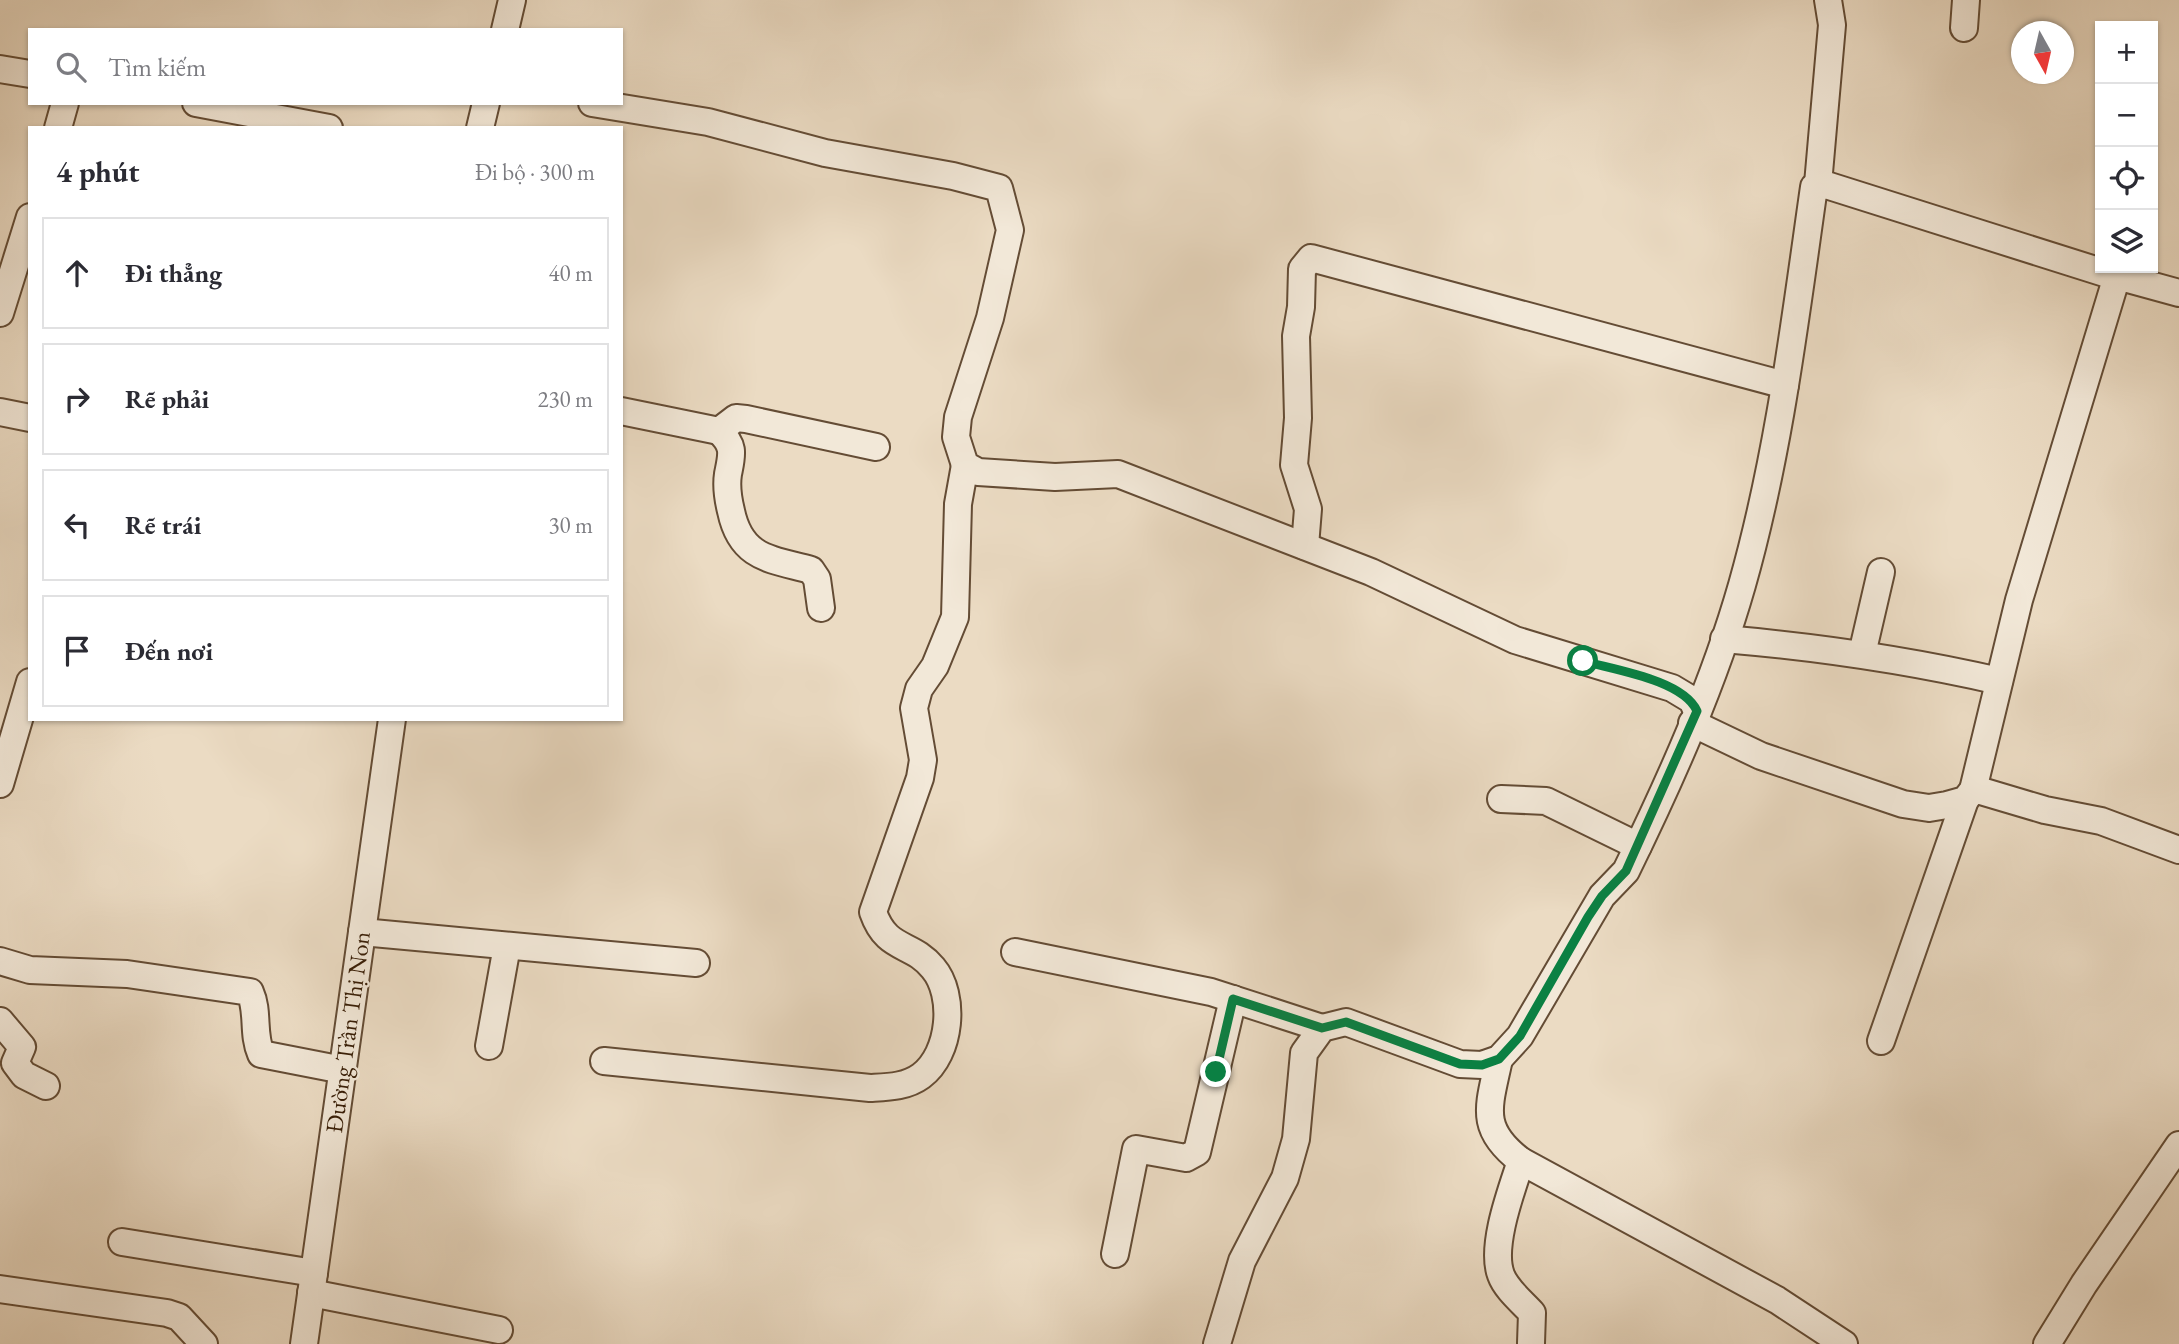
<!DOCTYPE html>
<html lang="vi">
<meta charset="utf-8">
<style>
body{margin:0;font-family:"EB Garamond",serif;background:#f7f7f7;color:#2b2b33}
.controls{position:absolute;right:21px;top:21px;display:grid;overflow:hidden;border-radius:0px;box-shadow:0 2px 5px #0004}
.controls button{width:63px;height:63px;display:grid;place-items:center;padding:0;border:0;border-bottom:2px solid #e1e1e2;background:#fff;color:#2b2b33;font:35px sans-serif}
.compass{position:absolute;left:2011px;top:21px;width:63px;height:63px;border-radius:50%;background:#fff;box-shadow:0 2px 5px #0004;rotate:172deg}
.stop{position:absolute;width:21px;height:21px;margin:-16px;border:5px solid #0b8043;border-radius:50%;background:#fff}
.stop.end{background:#0b8043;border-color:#fff;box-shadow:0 2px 7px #0008}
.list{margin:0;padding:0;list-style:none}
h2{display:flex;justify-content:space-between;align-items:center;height:91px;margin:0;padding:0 28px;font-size:30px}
h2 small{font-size:23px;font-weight:400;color:#7c7c81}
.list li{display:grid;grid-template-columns:46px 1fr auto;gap:21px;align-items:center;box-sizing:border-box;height:112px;margin:0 14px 14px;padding:0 14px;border:2px solid #e1e1e2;border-radius:0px}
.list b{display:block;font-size:26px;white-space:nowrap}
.list em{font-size:23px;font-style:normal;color:#7c7c81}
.icon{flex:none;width:38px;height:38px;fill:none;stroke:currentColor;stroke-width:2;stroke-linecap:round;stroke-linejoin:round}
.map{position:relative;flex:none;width:2179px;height:1344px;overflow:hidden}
.search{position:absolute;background:#fff;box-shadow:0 2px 5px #0004;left:28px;top:28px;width:595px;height:77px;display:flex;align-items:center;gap:18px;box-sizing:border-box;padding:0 24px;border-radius:0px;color:#7c7c81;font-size:26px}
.panel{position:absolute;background:#fff;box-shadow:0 2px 5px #0004;left:28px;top:126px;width:595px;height:595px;border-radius:0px}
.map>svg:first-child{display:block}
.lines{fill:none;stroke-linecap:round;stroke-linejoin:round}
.minor-casing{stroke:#644c35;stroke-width:30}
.minor{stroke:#f2e8d8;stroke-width:26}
.route{stroke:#0b8043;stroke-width:9}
.labels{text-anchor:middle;stroke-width:5;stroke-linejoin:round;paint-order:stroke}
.street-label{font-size:24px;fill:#371d06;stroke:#f2e8d8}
</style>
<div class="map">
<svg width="2179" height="1344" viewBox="0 0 2179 1344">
<rect width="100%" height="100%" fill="#ebdbc3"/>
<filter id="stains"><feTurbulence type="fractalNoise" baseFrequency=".00286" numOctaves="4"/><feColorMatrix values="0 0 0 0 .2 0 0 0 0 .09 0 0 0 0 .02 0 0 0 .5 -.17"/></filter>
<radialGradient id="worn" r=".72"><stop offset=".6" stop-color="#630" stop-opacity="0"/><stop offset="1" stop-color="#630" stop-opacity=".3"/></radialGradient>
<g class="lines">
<!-- minor casing -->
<g class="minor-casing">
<g id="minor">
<path d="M 1964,28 L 1966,0"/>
<path d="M 505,30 L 512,0"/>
<path d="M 0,69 L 30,74"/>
<path d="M 196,103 L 329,128"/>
<path d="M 592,103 L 708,122 L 825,153 L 953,176 L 999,188 L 1010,230 L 990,318 L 958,417 L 956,437 L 965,465 L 978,472 L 1055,477 L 1118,474 L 1371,572 L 1515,640 L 1672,688 L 1692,700 L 1697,711"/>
<path d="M 58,128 L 65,103"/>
<path d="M 480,128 L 486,103"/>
<path d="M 1818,184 L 1832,25 L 1828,0"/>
<path d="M 0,313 L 30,217"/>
<path d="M 621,411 L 719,431 L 736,418 L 746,419 L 876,447"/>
<path d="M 0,412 L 30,418"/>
<path d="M 719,431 C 735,446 732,454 728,474 C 726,487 728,499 731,511 C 741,559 771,559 811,570 L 817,579 L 821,608"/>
<path d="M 1305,546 L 1308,509 L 1294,465 L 1298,418 L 1296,336 L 1301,307 L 1302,269 L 1311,258 L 1785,385"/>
<path d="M 1724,639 C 1817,647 1908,660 1999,681"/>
<path d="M 1862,654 L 1881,572"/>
<path d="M 1692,723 L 1761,756 L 1903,804 L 1929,808 L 1947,805 L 1965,800 L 1973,790 L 1981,791 L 2045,810 L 2101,821 L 2179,850"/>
<path d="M 0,784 L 30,682"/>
<path d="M 1973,790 L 2019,600 L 2117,276 L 2179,293"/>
<path d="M 1501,799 L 1546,801 L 1638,846"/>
<path d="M 362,932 L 696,963"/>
<path d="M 1015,952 L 1211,992 L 1322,1028"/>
<path d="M 0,961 L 30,970 L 127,974 L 250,992 C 259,1012 252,1033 261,1054 L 343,1070"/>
<path d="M 0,1021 L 22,1047 L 15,1063 L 24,1075 L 46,1086"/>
<path d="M 1881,1041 L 1965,800"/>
<path d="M 489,1046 L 507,946"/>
<path d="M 1499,1059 C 1489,1107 1478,1128 1521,1161 L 1777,1300 L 1844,1344"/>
<path d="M 604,1061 L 870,1088 C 888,1087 906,1087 921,1076 C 951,1054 956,995 933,968 C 911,941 887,952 873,912 L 920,778 L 923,760 L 914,708 L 919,689 L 935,666 L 955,617 L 958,504 L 965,465"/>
<path d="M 1521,1161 C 1512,1189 1490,1246 1501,1275 C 1506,1289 1522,1302 1532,1313 L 1531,1343"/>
<path d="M 122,1242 L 314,1273"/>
<path d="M 1115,1254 L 1136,1149 L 1186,1158 L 1197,1152 L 1233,999"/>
<path d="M 0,1289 L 167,1313 L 179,1317 L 204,1344"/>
<path d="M 311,1293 L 499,1330"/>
<path d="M 304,1344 L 392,719"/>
<path d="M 1217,1344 L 1242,1261 L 1285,1178 L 1296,1139 L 1304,1053 L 1322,1028 L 1346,1022 L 1460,1064 L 1482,1065 L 1499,1059 L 1520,1036 L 1602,896 L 1626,871 C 1671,779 1714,683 1742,585 C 1779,455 1795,320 1814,187 L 1823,184 L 2111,275 L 2121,274 L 2125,268"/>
<path d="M 2047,1344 L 2084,1284 L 2179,1145"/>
</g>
</g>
<!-- minor -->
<use href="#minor" class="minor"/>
</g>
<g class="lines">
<!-- route -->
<path class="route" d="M 1216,1072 L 1233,999 L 1322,1028 L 1346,1022 L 1460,1064 L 1482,1065 L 1499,1059 L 1520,1036 L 1588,917 L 1602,896 L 1626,871 L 1697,711 C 1683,680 1615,670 1583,661"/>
</g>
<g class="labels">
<!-- street labels -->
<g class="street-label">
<text transform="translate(348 1032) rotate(-82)" y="8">Đường Trần Thị Non</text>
</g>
</g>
<rect width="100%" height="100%" filter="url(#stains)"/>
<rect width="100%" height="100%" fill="url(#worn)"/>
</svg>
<div class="controls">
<button>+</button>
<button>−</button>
<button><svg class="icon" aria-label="locate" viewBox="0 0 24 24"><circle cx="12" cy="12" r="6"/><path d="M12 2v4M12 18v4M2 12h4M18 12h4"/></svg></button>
<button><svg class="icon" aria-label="layers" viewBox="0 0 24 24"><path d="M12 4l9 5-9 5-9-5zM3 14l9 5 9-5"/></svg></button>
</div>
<svg class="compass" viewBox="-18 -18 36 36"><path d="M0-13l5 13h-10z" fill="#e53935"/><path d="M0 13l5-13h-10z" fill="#7c7c81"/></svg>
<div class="stop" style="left:1583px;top:661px"></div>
<div class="stop end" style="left:1216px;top:1072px"></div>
<div class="search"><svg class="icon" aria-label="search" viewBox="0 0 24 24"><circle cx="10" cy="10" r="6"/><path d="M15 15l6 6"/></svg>Tìm kiếm</div>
<section class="panel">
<h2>4 phút<small>Đi bộ · 300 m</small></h2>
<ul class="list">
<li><svg class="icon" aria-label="ahead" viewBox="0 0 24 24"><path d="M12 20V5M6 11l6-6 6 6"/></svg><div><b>Đi thẳng</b></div><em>40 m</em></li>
<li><svg class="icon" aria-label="right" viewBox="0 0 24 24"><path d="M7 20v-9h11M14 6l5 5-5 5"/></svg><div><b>Rẽ phải</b></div><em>230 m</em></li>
<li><svg class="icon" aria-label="left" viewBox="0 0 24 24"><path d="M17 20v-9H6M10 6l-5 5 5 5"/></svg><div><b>Rẽ trái</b></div><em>30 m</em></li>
<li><svg class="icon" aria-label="arrive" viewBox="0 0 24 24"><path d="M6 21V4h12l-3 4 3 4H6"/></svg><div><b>Đến nơi</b></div></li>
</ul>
</section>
</div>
